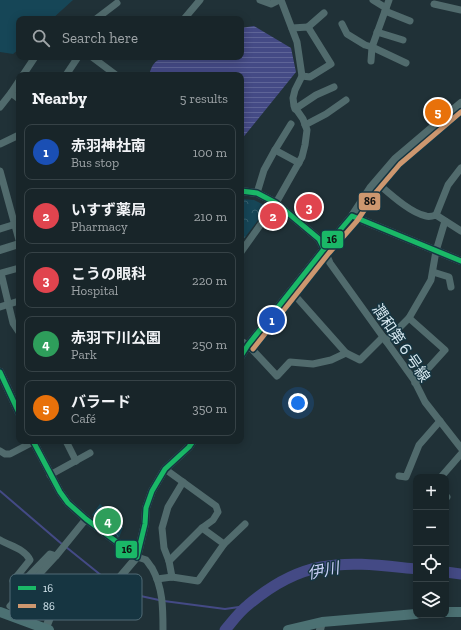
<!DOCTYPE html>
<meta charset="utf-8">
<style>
body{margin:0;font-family:"Zilla Slab","Noto Sans JP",serif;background:#253135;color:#f1f3f6}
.controls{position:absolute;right:12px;bottom:12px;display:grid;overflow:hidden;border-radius:8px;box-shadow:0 2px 10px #0003}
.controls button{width:36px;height:36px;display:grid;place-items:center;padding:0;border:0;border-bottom:1px solid #364246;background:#182529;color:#f1f3f6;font:20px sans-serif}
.you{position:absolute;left:298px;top:403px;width:14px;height:14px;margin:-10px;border:3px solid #fff;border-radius:50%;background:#1a73e8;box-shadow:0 0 0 6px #1a73e833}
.badge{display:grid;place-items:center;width:26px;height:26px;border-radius:50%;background:#98a9b0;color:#fff;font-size:13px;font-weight:700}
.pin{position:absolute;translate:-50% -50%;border:2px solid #fff;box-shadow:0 1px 4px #0006}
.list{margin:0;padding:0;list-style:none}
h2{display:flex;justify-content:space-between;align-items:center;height:52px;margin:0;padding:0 16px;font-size:17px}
h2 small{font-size:13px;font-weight:400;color:#9fa5a8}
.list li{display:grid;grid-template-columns:26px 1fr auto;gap:12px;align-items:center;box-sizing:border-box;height:56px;margin:0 8px 8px;padding:0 8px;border:1px solid #364246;border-radius:8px}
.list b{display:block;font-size:15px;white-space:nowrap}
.list p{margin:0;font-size:13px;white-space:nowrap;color:#9fa5a8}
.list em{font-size:13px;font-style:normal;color:#9fa5a8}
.icon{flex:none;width:22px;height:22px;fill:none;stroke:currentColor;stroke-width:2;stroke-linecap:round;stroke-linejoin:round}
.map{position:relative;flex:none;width:461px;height:630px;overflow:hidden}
.search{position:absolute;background:#182529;box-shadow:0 2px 10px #0003;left:16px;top:16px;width:228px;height:44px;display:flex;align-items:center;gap:10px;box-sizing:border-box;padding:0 14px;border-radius:8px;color:#9fa5a8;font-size:15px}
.panel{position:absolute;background:#182529;box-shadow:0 2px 10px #0003;left:16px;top:72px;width:228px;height:372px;border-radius:8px}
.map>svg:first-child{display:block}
.park{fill:url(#park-crowns)}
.garden{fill:#164657}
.water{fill:url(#water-rules)}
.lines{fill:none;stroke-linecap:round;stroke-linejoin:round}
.stream{stroke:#444a85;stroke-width:2}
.river{stroke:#444a85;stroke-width:11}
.minor{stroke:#516b6d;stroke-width:7}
.tertiary{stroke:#516b6d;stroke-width:8}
.primary{stroke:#4c7173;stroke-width:10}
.bus-1-casing{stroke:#163541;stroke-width:8}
.bus-2-casing{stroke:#163541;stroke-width:8}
.bus-1{stroke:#1ab867;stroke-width:5}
.bus-2{stroke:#cd976f;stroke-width:5}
.labels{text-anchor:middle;stroke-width:3;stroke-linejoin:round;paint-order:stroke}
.street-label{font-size:15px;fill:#d8e9f1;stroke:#163541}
.water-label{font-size:16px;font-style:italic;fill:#c9cff6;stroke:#163541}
.key{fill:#163541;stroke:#506b76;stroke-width:1}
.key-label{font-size:11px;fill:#d8e9f1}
.line-badge{stroke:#163541;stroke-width:1.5}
.pale-badge-label{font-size:11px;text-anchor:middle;font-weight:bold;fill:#111}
</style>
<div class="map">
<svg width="461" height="630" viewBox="0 0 461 630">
<defs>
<pattern id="park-crowns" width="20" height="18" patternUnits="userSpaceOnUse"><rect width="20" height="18" fill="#164657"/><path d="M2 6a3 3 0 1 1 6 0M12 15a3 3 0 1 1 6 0" fill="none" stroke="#376170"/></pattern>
<pattern id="water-rules" width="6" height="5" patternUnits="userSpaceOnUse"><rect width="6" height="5" fill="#444a85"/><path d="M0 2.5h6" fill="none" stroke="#5e6497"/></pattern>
</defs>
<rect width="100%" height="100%" fill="#203137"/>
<!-- park -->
<g class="park">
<path d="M 241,199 L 254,200 L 268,207 L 243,240 L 241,239 Z"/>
<path d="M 100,504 L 123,527 L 119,538 L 92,515 Z"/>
</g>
<!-- garden -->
<path class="garden" d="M 0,0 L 73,0 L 52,19 L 19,19 L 19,49 L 13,54 L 0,52 Z"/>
<!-- water -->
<path class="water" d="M 254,26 L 291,48 L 296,72 L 241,140 L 241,75 L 149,75 C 152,64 155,60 166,57 L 241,57 L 241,28 Z"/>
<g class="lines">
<!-- stream -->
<g class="stream">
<path d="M 0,491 L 63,545"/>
<path d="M 66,547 L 107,580"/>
<path d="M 112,584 L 122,592 L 159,600"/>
<path d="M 164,601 L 225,609 L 246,606"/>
</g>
<!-- river -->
<g class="river">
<path d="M 446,572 L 461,574"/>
<path d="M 225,630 C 232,622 239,612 248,605 C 268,588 294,572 321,567 C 352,561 385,566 416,569"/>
</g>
<!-- minor -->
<g class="minor">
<path d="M 260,0 L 271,4 L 279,0"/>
<path d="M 373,0 L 386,8"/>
<path d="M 434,4 L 461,10"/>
<path d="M 385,11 L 410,21"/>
<path d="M 96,19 L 117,3"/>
<path d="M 184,19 L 200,0"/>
<path d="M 342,24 L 347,34 L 365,45 L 372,47 L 406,63"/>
<path d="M 308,27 L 324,13"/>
<path d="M 292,28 L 308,27 L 331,64 L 310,77 L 302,76"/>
<path d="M 377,32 L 403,40"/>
<path d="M 92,57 L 116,75"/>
<path d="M 371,61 L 372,47 L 389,0"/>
<path d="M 23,75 L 35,57"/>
<path d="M 66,75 L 78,57"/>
<path d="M 11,93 L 19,99"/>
<path d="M 0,107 L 11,93 L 19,81"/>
<path d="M 295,109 L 316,95 L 334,87"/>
<path d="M 305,125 L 326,114 L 346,100"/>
<path d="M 0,144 L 19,135"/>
<path d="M 275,150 L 299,163"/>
<path d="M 0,171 L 19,240"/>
<path d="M 376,182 C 388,192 410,213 426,216 C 429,217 433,216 436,215 L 461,231"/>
<path d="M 257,193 L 264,170 L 275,150 L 291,124"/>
<path d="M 436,215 L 448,185 L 461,168"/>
<path d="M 0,229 L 19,223"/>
<path d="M 324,249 L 330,263 L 414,380 L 425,402 L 461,448"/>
<path d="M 241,252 L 276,203 L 302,157 L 305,145 L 307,130 L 303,119 L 294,106 L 293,98 L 295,90 L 302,76 L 297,42 L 281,0"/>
<path d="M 19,268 L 1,273 L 13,323 L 19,332"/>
<path d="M 433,272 L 449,277 L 451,287"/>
<path d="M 291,291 L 346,353"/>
<path d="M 0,307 L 19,301"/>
<path d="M 409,318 L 445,350 L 415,383"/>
<path d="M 241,341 L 248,345 L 277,376 L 290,362 L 313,364 L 331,360 L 346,353 L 360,360 L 383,337"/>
<path d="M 386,341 L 409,318 L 431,280 L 436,251 L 445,221"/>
<path d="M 66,441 L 76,461"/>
<path d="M 0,451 L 5,454 L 10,454 L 33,442"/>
<path d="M 165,469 L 216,506 L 218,512 L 213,520 L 202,528 L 169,561"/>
<path d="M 50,475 L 90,453"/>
<path d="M 399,476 L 406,477 L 419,445 L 440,421"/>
<path d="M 441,477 L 461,454"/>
<path d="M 446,496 L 447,497"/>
<path d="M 0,540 C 10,546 25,549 30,560 L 13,581 L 14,584 L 16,586 L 19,586 L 50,554 L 56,556"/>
<path d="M 224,544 L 245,524"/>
<path d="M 137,557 C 140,558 144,559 146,560 C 148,562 150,566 152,568 C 163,588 163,608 163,630"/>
<path d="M 172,577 L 169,561 L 164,548 L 162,528 L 168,507 L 183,482"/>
<path d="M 157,579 L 172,577 L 198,581 L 224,544 L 202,528"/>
<path d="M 10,606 L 56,556 L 86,519"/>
</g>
<!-- tertiary -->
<g class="tertiary">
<path d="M 241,191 L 257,193 L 276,203 L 319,239 L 324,249"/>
<path d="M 352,216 L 461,261"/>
<path d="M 0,250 L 19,244"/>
<path d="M 241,356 L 248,345 L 324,249 L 352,216 L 371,187 L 395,159 L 461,103"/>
<path d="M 0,372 L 19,413"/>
<path d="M 33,441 L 60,492 L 68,503 L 86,519 L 137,557"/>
<path d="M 45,630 L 55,605 L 64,599 L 74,592 L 88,587 L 105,584 L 114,580 L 120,577 L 137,557 L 145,524 L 146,508 L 152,491 L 165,469 L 189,447 L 193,441"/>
<path d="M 320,630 L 322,622"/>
</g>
<!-- primary -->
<g class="primary">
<path d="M 0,612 L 49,630"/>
<path d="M 446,612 L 461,612"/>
<path d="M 288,630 L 322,622 L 416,614"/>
</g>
<!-- bus-1 casing -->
<g class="bus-1-casing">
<g id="bus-1">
<path d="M 241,191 L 257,193 L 276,203 L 319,239 L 324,249"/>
<path d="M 241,356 L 248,345 L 324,249 L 352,216 L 461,261"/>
<path d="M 0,372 L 19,413"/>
<path d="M 33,441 L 60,492 L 68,503 L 86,519 L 137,557 L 145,524 L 146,508 L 152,491 L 165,469 L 189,447 L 193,441"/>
</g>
</g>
<!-- bus-2 casing -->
<g class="bus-2-casing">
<path id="bus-2" d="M 253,349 L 329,253 L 357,221 L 377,191 L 400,164 L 461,112"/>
</g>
<!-- bus-1 -->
<use href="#bus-1" class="bus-1"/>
<!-- bus-2 -->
<use href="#bus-2" class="bus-2"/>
</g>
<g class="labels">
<!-- street labels -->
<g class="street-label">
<text transform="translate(401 343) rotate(56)" y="5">潤和第６号線</text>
</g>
<!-- water labels -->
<g class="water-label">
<text transform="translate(323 570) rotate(-11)" y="6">伊川</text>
</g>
</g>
<!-- legend -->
<rect x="10" y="574" width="132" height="46" rx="6" class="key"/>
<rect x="18" y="586" width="18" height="4" fill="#1ab867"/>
<rect x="18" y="604" width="18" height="4" fill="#cd976f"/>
<g class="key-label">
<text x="43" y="592">16</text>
<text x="43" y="610">86</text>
</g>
<g class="line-badge">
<rect x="358" y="192" width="23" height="19" rx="4" fill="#cd976f"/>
<rect x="321" y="230" width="23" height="19" rx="4" fill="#1ab867"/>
<rect x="115" y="540" width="23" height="19" rx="4" fill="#1ab867"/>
</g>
<g class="pale-badge-label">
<text x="370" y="205">86</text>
<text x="332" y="243">16</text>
<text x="127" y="553">16</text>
</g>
</svg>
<div class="controls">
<button>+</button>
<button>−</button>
<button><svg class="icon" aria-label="locate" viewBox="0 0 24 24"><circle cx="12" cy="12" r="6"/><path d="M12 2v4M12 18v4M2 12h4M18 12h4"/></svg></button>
<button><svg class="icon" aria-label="layers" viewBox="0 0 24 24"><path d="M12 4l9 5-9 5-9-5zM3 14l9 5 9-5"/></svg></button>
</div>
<div class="you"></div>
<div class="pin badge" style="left:272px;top:320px;background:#1a4fb4">1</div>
<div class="pin badge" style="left:273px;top:216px;background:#e0444e">2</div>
<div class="pin badge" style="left:309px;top:207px;background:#e0444e">3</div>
<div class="pin badge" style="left:108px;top:521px;background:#2e9e5b">4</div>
<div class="pin badge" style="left:438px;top:112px;background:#e8710a">5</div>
<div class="search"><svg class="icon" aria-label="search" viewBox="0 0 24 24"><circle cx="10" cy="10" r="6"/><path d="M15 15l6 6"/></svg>Search here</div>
<section class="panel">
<h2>Nearby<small>5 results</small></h2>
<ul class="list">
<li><span class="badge" style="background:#1a4fb4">1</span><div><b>赤羽神社南</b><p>Bus stop</p></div><em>100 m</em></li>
<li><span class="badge" style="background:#e0444e">2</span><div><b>いすず薬局</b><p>Pharmacy</p></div><em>210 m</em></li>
<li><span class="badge" style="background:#e0444e">3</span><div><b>こうの眼科</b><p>Hospital</p></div><em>220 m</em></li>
<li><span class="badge" style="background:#2e9e5b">4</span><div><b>赤羽下川公園</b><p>Park</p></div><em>250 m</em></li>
<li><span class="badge" style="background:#e8710a">5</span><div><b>バラード</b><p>Café</p></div><em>350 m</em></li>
</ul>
</section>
</div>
